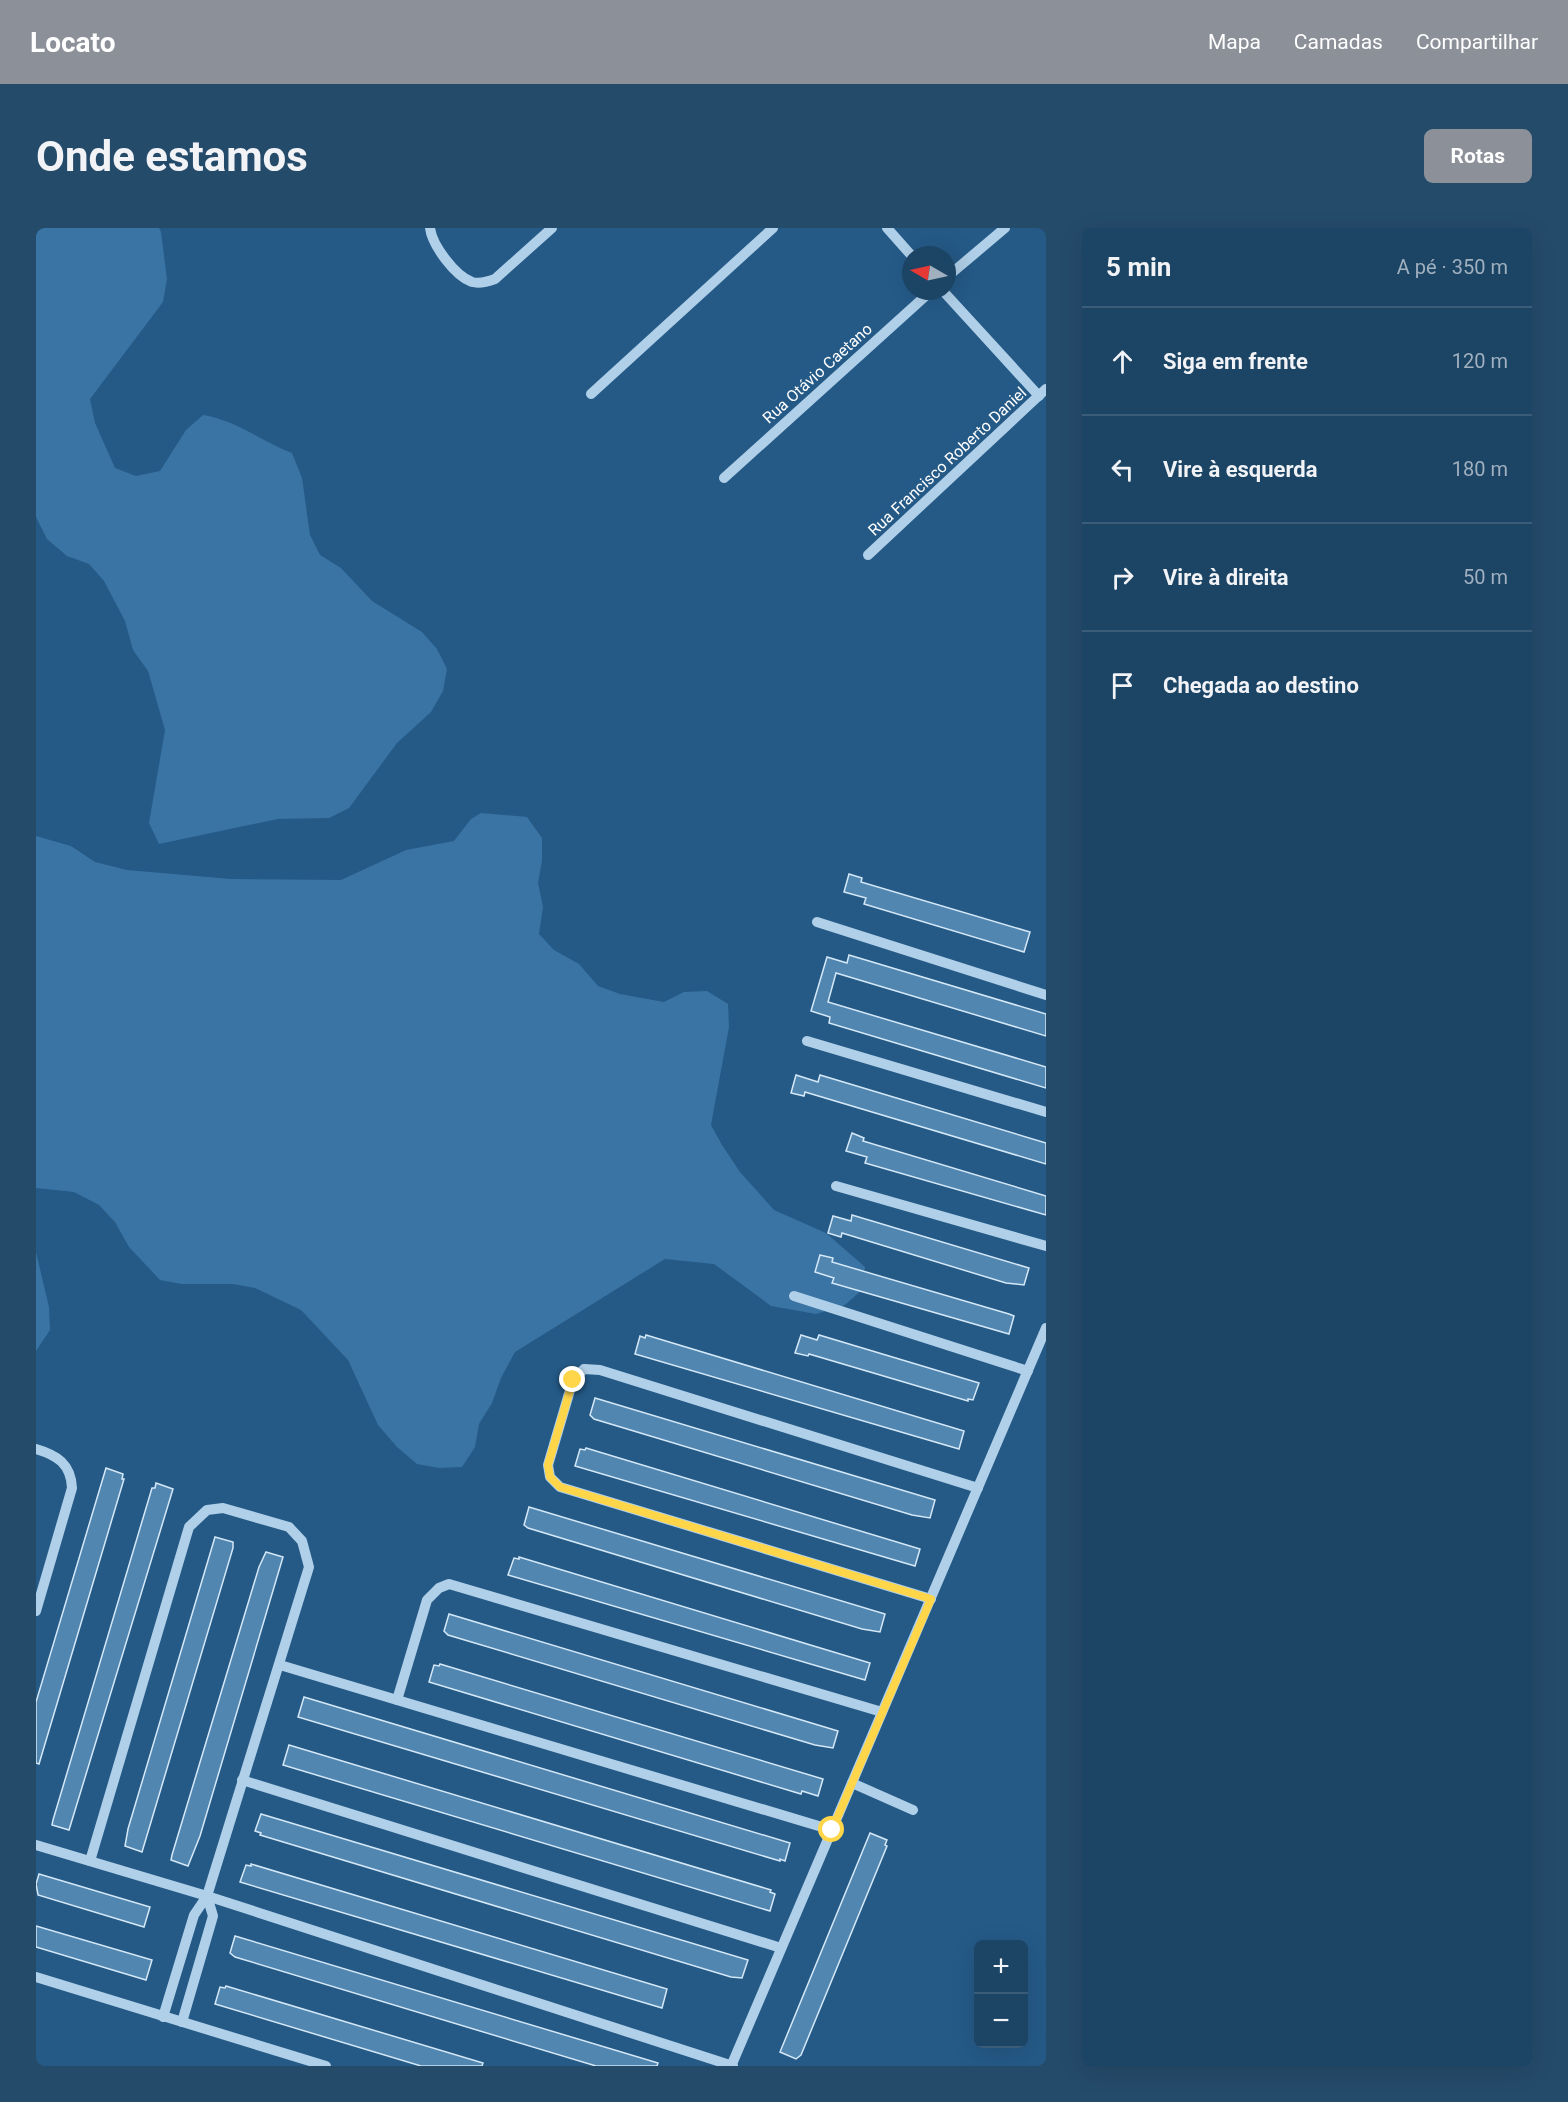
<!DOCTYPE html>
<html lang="pt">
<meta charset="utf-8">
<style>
body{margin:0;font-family:Roboto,sans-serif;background:#254b6b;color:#f1f3f6}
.controls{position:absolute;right:18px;bottom:18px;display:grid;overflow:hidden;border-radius:9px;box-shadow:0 6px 24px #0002}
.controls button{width:54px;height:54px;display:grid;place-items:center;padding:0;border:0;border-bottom:2px solid #3a5c79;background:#1c4465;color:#f1f3f6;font:30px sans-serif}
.compass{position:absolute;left:866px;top:18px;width:54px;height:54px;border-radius:50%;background:#1c4465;box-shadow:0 6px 24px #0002;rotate:279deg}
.stop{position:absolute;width:18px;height:18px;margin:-14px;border:4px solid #ffd54a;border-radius:50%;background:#fff}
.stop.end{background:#ffd54a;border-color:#fff;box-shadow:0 2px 6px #0008}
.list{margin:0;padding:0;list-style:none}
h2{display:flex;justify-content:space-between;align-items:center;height:78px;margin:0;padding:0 24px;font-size:26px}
h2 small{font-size:20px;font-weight:400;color:#a0b0bf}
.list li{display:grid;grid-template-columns:39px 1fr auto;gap:18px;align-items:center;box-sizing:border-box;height:108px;padding:0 24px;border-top:2px solid #3a5c79}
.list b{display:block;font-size:22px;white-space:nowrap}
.list em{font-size:20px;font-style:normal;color:#a0b0bf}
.icon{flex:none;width:33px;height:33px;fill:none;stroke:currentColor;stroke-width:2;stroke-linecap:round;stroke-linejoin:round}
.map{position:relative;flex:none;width:1010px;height:1838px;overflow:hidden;border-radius:9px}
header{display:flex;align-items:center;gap:36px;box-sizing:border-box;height:84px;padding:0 30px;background:#8c9099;color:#fff}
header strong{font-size:28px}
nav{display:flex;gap:33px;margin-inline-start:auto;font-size:21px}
.intro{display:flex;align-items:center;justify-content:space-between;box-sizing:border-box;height:144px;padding:0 36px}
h1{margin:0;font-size:42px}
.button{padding:15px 27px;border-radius:9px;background:#8c9099;color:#fff;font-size:21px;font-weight:700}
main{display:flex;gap:36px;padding:0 36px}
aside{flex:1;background:#1c4465;border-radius:9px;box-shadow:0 6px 24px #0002}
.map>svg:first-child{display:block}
.green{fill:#3974a4}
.building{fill:#5186b1;stroke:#d4e8f7;stroke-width:1.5}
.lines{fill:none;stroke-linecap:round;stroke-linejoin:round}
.minor{stroke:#b0d0e9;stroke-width:10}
.route{stroke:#ffd54a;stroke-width:8}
.labels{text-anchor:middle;stroke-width:6;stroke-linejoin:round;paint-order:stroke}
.street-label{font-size:16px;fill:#fff;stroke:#255a87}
</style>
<header>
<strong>Locato</strong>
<nav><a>Mapa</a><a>Camadas</a><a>Compartilhar</a></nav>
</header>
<div class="intro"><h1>Onde estamos</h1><a class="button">Rotas</a></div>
<main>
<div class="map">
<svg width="1010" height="1838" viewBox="0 0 1010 1838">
<rect width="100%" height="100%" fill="#255a87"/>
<!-- green -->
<g class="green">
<path d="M 0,0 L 123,0 L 125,4 L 131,51 L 127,74 L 54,171 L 59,195 L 79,240 L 100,248 L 124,243 L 150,202 L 167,187 C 200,192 225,213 256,225 L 266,250 L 274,307 L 284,327 L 305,340 L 336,373 L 386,404 L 401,421 L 411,441 L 407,463 L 395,484 L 361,515 L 313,580 L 293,590 L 242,591 L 123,616 L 113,595 L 129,502 L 112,443 L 97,422 L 89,393 L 68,353 L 53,336 L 31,328 L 11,311 L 0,289 Z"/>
<path d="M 445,585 L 491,589 L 506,610 L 506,633 L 502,655 L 507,679 L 503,706 L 518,722 L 543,736 L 562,758 L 584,766 L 628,774 L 648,764 L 671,763 L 692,776 L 693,799 L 675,897 L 686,917 L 704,944 L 738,982 L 790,1005 L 829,1039 L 826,1062 L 809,1077 L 780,1086 L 735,1078 L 678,1036 L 629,1031 L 479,1124 L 465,1150 L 456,1175 L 443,1196 L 439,1219 L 426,1239 L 403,1240 L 381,1236 L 361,1219 L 342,1197 L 312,1132 L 265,1082 L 219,1060 L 197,1056 L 146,1056 L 124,1052 L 93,1019 L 79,994 L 63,977 L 38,964 L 0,960 L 0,608 L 35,618 L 59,634 L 91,642 L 195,651 L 305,652 L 370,622 L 418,613 L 435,591 Z"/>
<path d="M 0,1024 L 13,1079 L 14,1102 L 0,1123 Z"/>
</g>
<!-- building -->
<g class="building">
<path d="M 813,646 L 826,650 L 825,654 L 994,704 L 988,724 L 828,676 L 830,670 L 808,664 Z"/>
<path d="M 813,727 L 1010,786 L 1010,808 L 800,745 L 792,774 L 1010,839 L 1010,860 L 793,795 L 794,789 L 775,783 L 791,729 L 811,735 Z"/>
<path d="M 760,847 L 782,854 L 784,847 L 1010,915 L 1010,936 L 769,864 L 768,868 L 755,865 Z"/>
<path d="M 816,905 L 828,910 L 827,913 L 1010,968 L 1010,987 L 829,935 L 831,929 L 810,923 Z"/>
<path d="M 816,987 L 993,1040 L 988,1057 L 970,1055 L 806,1005 L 805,1009 L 792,1005 L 797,988 L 815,993 Z"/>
<path d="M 784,1027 L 797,1030 L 796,1034 L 973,1086 L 978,1088 L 973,1106 L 796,1055 L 798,1050 L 779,1044 Z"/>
<path d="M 610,1107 L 928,1203 L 923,1221 L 599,1126 L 604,1108 L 609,1110 Z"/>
<path d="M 765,1107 L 781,1112 L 783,1107 L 943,1155 L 937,1172 L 932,1171 L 932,1173 L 773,1126 L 772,1128 L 759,1125 Z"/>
<path d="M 559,1170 L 899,1272 L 894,1290 L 876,1287 L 558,1191 L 554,1187 Z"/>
<path d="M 550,1220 L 884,1321 L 879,1338 L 539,1238 L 544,1221 L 549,1222 Z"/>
<path d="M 70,1240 L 87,1246 L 86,1251 L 88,1251 L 3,1536 L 0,1535 L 0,1474 Z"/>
<path d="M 120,1255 L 137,1261 L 33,1602 L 16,1597 L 17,1592 L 116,1260 L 119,1260 Z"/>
<path d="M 493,1279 L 849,1386 L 844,1404 L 826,1401 L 492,1300 L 488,1297 Z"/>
<path d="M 179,1309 L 197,1314 L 197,1320 L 106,1624 L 89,1618 L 92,1601 Z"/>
<path d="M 230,1324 L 247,1329 L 164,1608 L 152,1638 L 135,1632 L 136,1627 L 223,1339 Z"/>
<path d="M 483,1329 L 834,1435 L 829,1452 L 472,1347 L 478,1330 L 483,1331 Z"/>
<path d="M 413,1386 L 802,1503 L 797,1520 L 779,1517 L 412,1407 L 408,1403 Z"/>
<path d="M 404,1436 L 787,1551 L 782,1568 L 766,1563 L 765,1566 L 393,1454 L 398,1437 L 403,1438 Z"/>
<path d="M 268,1469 L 754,1615 L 749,1633 L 744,1631 L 744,1633 L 262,1489 Z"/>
<path d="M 253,1517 L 735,1662 L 734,1664 L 739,1666 L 734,1683 L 247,1537 Z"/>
<path d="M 225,1586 L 712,1732 L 706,1750 L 695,1749 L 224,1607 L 225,1605 L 219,1603 Z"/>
<path d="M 834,1605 L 851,1612 L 849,1617 L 851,1618 L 765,1827 L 760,1831 L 744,1824 Z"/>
<path d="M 215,1636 L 631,1761 L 626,1780 L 204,1654 L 210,1637 L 215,1638 Z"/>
<path d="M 3,1646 L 114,1679 L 108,1699 L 2,1667 L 0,1656 Z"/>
<path d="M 0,1698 L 116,1732 L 110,1752 L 0,1719 Z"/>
<path d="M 199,1708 L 622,1835 L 621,1838 L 560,1838 L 199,1729 L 194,1725 Z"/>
<path d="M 190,1758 L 447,1835 L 446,1838 L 385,1838 L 179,1776 L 184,1759 L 189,1760 Z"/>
</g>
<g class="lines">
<!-- minor -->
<g class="minor">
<path d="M 394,0 C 396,17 419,48 436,54 C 444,56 451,54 459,51 L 516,0"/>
<path d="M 851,0 L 875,27"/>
<path d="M 911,49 L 969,0"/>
<path d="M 907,63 L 1003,168"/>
<path d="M 555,166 L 737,0"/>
<path d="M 688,250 L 895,63"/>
<path d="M 832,327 L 1010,161"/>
<path d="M 781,694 L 1010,767"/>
<path d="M 771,813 L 1010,884"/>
<path d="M 800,958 L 1010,1018"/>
<path d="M 758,1068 L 992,1143"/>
<path d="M 0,1221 C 21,1227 35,1236 36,1260 L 0,1383"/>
<path d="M 895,1371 L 524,1259 L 514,1249 L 512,1237 L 537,1152 L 548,1141 L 564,1142 L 942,1260"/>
<path d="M 244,1437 L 796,1602"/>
<path d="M 361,1472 L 391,1372 L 403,1360 L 413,1356 L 846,1484"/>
<path d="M 206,1552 L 745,1720"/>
<path d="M 816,1555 L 877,1582"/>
<path d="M 0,1617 L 171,1668 L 697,1838"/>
<path d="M 54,1633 L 153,1299 L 171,1282 L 187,1280 L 253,1299 L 266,1313 L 273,1339 L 171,1668 L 158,1687 L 127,1789"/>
<path d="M 0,1749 L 290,1838"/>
<path d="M 146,1794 L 177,1688 L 171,1668"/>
<path d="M 690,1838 L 696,1836 L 1010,1100"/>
</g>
</g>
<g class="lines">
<!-- route -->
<path class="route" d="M 537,1152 L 512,1237 L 514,1249 L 524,1259 L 895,1371 L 796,1602"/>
</g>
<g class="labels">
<!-- street labels -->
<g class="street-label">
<text transform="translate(781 145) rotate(-42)" y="6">Rua Otávio Caetano</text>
<text transform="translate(911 233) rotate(-43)" y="6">Rua Francisco Roberto Daniel</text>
</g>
</g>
</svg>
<div class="controls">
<button>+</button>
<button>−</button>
</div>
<svg class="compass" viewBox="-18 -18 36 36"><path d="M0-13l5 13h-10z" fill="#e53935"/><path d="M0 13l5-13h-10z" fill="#a0b0bf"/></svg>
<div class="stop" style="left:796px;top:1602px"></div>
<div class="stop end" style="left:537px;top:1152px"></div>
</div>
<aside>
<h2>5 min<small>A pé · 350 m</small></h2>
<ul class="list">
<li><svg class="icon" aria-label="ahead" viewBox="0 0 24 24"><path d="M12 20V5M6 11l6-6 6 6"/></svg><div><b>Siga em frente</b></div><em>120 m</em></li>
<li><svg class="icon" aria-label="left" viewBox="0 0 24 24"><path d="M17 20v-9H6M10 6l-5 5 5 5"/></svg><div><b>Vire à esquerda</b></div><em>180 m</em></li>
<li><svg class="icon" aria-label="right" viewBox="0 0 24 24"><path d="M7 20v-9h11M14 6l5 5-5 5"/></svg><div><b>Vire à direita</b></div><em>50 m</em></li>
<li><svg class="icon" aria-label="arrive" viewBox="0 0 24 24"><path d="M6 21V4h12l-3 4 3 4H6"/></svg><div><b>Chegada ao destino</b></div></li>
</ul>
</aside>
</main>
